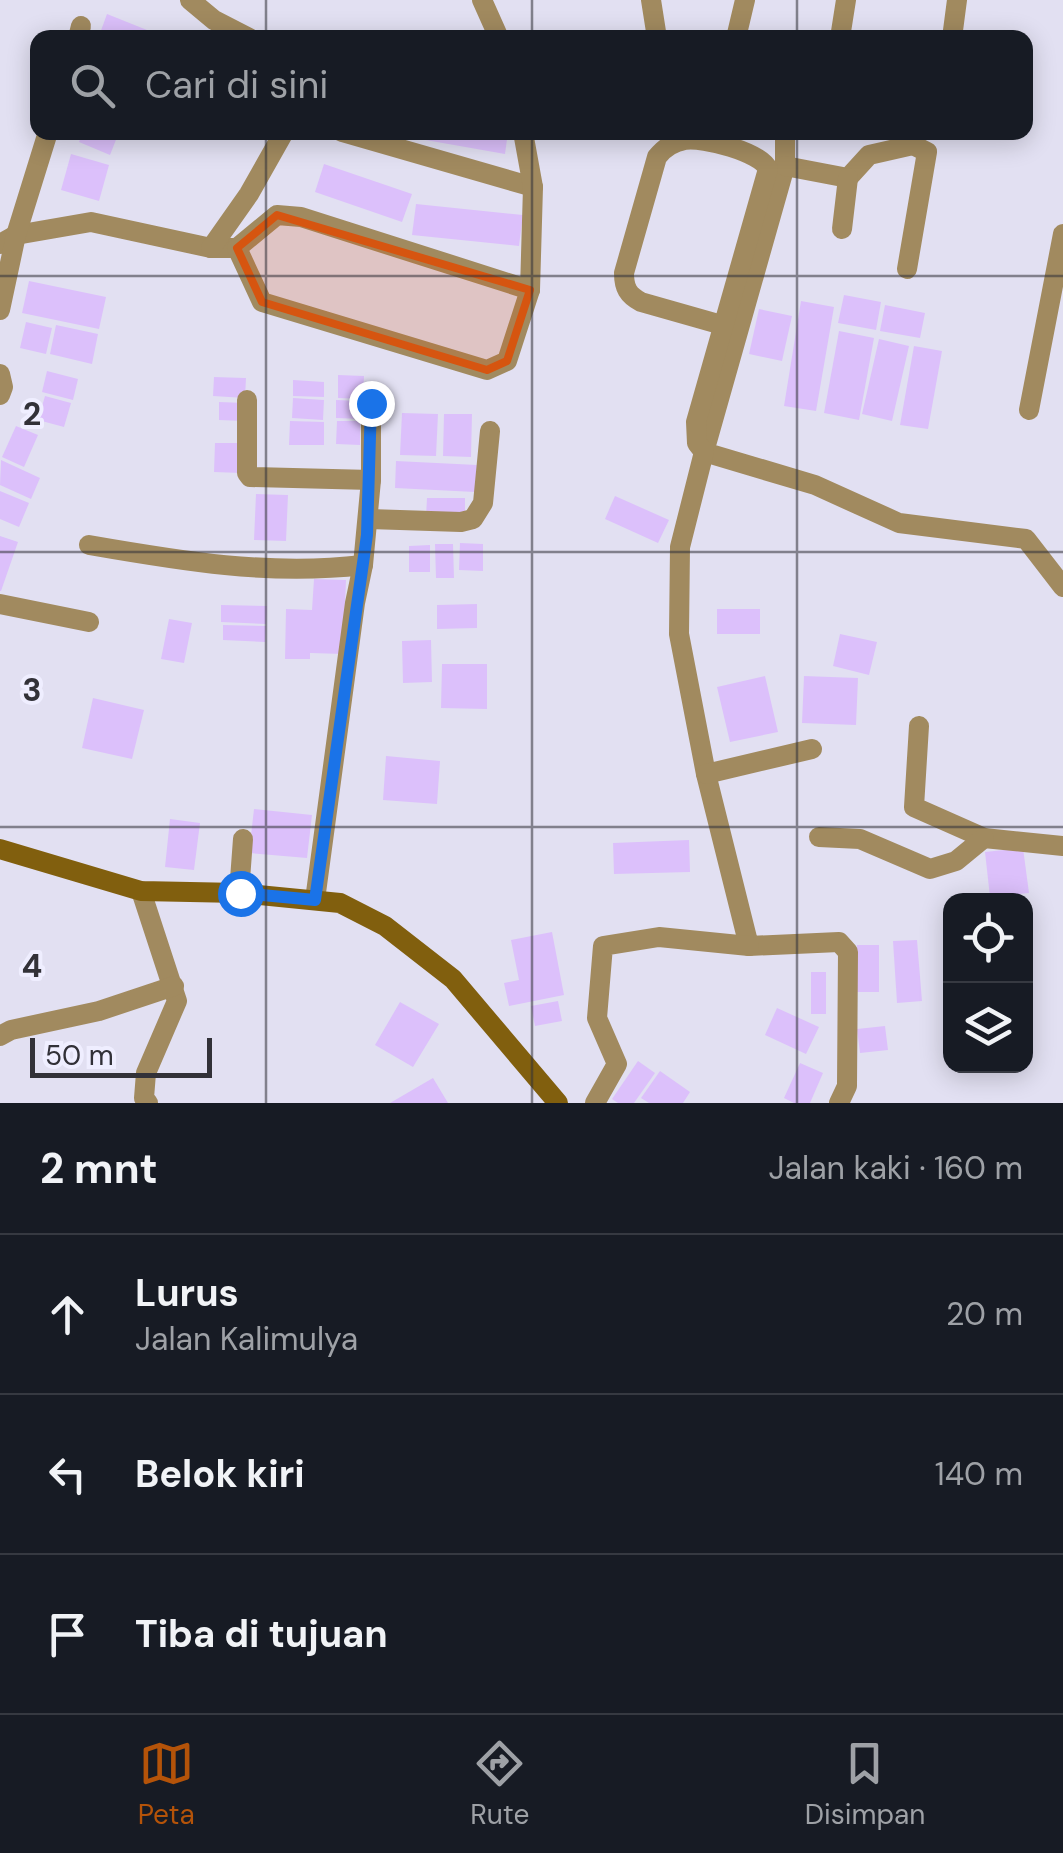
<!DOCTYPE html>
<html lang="id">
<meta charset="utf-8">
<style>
body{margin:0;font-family:"DM Sans",sans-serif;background:#20242c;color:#f1f3f6}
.controls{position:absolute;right:30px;bottom:30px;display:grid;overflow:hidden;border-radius:20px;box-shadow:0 5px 25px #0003}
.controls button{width:90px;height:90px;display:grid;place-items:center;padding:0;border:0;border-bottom:2px solid #363941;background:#171b24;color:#f1f3f6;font:50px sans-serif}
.scale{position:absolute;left:30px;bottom:25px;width:182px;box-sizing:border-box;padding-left:10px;border:5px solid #323138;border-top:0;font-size:28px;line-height:35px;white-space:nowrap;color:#323138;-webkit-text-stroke:8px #efeeff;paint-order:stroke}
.stop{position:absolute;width:30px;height:30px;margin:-22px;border:8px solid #1a73e8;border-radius:50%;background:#fff}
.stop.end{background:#1a73e8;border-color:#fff;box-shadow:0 2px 10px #0008}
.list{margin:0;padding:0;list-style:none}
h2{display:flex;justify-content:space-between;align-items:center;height:130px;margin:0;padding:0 40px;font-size:42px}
h2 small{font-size:32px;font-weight:400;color:#9ea1a6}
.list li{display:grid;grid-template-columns:65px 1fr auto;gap:30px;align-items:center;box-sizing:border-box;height:160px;padding:0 40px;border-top:2px solid #363941}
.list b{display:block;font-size:38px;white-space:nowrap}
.list p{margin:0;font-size:32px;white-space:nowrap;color:#9ea1a6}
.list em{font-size:32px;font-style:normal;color:#9ea1a6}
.icon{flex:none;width:55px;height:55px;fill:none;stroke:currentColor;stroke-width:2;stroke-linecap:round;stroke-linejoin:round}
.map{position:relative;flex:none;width:1063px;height:1103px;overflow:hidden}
.search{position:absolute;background:#171b24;box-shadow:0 5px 25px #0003;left:30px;right:30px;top:30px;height:110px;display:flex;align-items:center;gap:25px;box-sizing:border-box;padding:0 35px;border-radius:20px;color:#9ea1a6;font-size:38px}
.sheet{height:610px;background:#171b24}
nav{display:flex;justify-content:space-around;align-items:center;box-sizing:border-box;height:140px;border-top:2px solid #363941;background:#171b24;font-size:28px;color:#9ea1a6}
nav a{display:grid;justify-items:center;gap:5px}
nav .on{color:#b45309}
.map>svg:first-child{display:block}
.building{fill:#dcc0fb}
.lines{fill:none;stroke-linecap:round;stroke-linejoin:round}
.street{stroke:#a18a5f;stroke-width:20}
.secondary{stroke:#815f0e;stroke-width:20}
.route{stroke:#1a73e8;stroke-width:12}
.marked{fill:#d65510;fill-opacity:0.2;stroke:#d65510;stroke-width:8;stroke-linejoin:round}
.grid{fill:none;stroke:#323138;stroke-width:2.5;stroke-opacity:0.55}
.grid-label{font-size:32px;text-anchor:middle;font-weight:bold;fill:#323138;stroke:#efeeff;stroke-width:8;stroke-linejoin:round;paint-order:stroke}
</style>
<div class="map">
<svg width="1063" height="1103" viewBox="0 0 1063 1103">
<rect width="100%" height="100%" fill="#e2e0f2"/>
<!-- building -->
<g class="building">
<path d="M 107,14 L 157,34 L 155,38 L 99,36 Z"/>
<path d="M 83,132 L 119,132 L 110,155 L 79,142 Z"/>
<path d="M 422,132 L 508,132 L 505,154 L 420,139 Z"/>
<path d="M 71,154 L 109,165 L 99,201 L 61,190 Z"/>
<path d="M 324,164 L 412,194 L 402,222 L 315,192 Z"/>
<path d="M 416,204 L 523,215 L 519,246 L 412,235 Z"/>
<path d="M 29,281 L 106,297 L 99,329 L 22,313 Z"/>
<path d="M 844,295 L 881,302 L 876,330 L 838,323 Z"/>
<path d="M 801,301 L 834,307 L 816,411 L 784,406 Z"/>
<path d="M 885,305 L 925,313 L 920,338 L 880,331 Z"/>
<path d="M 759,309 L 792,316 L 782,361 L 749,354 Z"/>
<path d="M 26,322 L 52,328 L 46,354 L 20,348 Z"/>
<path d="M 56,325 L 98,334 L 92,364 L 50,354 Z"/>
<path d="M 839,331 L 874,338 L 859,420 L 824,413 Z"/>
<path d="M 879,339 L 909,346 L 892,421 L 862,414 Z"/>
<path d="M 914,346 L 942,351 L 928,429 L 900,425 Z"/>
<path d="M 47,371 L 78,379 L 73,400 L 42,392 Z"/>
<path d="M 338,375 L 364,376 L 363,399 L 338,398 Z"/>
<path d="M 214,377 L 246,378 L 245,398 L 213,396 Z"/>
<path d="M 293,380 L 324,382 L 324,397 L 293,396 Z"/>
<path d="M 45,396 L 71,403 L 64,427 L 38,420 Z"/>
<path d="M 293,398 L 324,400 L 323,420 L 292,418 Z"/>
<path d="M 336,400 L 361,401 L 361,419 L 336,418 Z"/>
<path d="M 219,402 L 245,403 L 244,421 L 219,420 Z"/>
<path d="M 402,413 L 438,414 L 436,456 L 400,455 Z"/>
<path d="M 444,414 L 472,414 L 471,457 L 443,456 Z"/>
<path d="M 290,421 L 324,422 L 324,445 L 289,445 Z"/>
<path d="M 337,421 L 360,421 L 360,445 L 336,444 Z"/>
<path d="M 16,426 L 38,435 L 24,467 L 2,457 Z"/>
<path d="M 215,443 L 242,443 L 241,473 L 214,472 Z"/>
<path d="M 1,460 L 40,478 L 31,499 L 0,485 Z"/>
<path d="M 396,461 L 477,465 L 475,492 L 395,488 Z"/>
<path d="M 0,491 L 29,503 L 19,527 L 0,519 Z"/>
<path d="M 256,494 L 288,495 L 286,541 L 254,540 Z"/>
<path d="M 615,496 L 669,520 L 658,543 L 605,519 Z"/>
<path d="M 427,498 L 465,498 L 465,517 L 426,517 Z"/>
<path d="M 0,536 L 18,542 L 1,591 L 0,591 Z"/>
<path d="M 460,543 L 483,544 L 483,571 L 459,570 Z"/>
<path d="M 435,544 L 453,544 L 454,578 L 436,578 Z"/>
<path d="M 430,545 L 430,572 L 409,572 L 409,546 Z"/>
<path d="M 314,579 L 346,580 L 343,654 L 310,653 L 310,659 L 285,659 L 286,609 L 312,610 Z"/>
<path d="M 477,604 L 477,628 L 437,629 L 437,605 Z"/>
<path d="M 221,605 L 267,606 L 266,624 L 221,622 Z"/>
<rect x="717" y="609" width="43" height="25"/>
<path d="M 169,619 L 192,623 L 184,663 L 161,659 Z"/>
<path d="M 223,625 L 266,626 L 265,642 L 223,640 Z"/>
<path d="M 840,634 L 877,642 L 869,675 L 833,666 Z"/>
<path d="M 431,640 L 432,682 L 403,683 L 402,641 Z"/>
<path d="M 442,664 L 487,664 L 487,709 L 441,708 Z"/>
<path d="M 765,676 L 778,732 L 730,742 L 717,687 Z"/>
<path d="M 804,676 L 858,678 L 856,725 L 802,723 Z"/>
<path d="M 93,698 L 144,710 L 132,759 L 82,748 Z"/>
<path d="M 386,756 L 440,761 L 437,804 L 383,800 Z"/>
<path d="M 254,809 L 312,815 L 307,858 L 249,853 Z"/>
<path d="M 170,819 L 200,823 L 194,870 L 165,867 Z"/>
<path d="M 689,840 L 690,872 L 614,874 L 613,843 Z"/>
<path d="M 1023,848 L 1029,893 L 990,897 L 985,852 Z"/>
<path d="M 552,932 L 564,995 L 509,1006 L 504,983 L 519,980 L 511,940 Z"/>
<path d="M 917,940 L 922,1001 L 897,1003 L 893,941 Z"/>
<rect x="857" y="945" width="22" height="47"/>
<rect x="811" y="972" width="15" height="42"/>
<path d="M 558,1001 L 562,1021 L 535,1026 L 531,1006 Z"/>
<path d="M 400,1002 L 439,1024 L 413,1067 L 375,1045 Z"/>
<path d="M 777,1008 L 819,1027 L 806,1054 L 765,1035 Z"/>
<path d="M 885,1026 L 888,1050 L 860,1053 L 857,1029 Z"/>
<path d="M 638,1061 L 655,1073 L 634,1103 L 618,1103 L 612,1099 Z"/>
<path d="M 800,1063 L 823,1073 L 810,1103 L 794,1103 L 784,1098 Z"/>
<path d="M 660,1071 L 690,1092 L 683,1103 L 649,1103 L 641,1098 Z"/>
<path d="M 433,1078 L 448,1103 L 390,1103 Z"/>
</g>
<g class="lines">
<!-- street -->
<g class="street">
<path d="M 190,0 L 214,20 L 249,38"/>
<path d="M 482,0 L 499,38"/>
<path d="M 651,0 L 657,38"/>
<path d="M 78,38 L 81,26"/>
<path d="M 736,38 L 745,0"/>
<path d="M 840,38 L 846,0"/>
<path d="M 952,38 L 957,0"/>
<path d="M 342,132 L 533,187"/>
<path d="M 785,132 L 785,166 L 704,452 L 815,485 L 899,523 L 1026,539 L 1063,587"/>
<path d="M 785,166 L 848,178 L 869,155 L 913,145 L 927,152 L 907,269"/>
<path d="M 842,229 L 848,178"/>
<path d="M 0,244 L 16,235 L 91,222 L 211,248 L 237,248 L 277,215 L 301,217 L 530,290"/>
<path d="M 211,248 L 249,194 L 284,132"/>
<path d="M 237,248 L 262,302 L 487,370 L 507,361 L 530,290 L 533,187 L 523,132"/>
<path d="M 0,310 L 16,235 L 48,132"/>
<path d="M 722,325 L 641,302 C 628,295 624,288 624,273 L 657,157 C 664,148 673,142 685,140 C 703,137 761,152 768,169 L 696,422 L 697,443 L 704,452 L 680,547 L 679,634 L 706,774 L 749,946 L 839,942 L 848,952 L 847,1086 L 839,1103"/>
<path d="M 0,374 L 3,387 L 0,395"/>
<path d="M 247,400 L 247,473 L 250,477 L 371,480 L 363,565"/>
<path d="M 1029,410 L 1063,234"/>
<path d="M 371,480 L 371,403"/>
<path d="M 369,519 L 461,522 L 473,519 L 483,503 L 490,431"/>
<path d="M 89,545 C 181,561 269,576 363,565 L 355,603 L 315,900"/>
<path d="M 0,604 L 89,622"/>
<path d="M 919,726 L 914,807 L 984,838 L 1063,846"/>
<path d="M 706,774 L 812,749"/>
<path d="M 819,837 L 860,839 L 930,869 L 956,861 L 984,838"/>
<path d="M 141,891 L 177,1001 L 146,1073 L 144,1098 L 148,1103"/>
<path d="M 239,893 L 243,839"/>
<path d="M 0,1036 L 11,1030 L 99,1011 L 174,986"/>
<path d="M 595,1103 L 617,1064 L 597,1018 L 603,946 L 659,937 L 749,946"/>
</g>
<!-- secondary -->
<path class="secondary" d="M 0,849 L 141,891 L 239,893 L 340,903 L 385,926 L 453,979 L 558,1103"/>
</g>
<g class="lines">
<!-- route -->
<path class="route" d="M 240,893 L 315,900 L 367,535 L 371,403"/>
</g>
<!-- marked area -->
<path class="marked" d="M 277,215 L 530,290 L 507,361 L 487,370 L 262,302 L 237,248 Z"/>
<!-- grid -->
<path class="grid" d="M 266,0 L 266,38M 532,0 L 532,38M 797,0 L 797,38M 266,132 L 266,1103M 532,132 L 532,1103M 797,132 L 797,1103M 0,276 L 1063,276M 0,552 L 1063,552M 0,827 L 1063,827"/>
<g class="grid-label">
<text x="32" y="425">2</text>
<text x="32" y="701">3</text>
<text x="32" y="977">4</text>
</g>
</svg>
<div class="controls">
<button><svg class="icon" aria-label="locate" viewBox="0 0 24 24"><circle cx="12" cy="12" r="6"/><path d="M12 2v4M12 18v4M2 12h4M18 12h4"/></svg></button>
<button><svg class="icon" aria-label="layers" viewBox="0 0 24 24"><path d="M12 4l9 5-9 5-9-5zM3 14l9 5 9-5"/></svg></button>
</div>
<div class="scale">50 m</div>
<div class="stop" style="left:240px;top:893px"></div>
<div class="stop end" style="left:371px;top:403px"></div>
<div class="search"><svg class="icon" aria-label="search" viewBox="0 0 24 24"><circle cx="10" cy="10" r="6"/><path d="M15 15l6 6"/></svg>Cari di sini</div>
</div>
<section class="sheet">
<h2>2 mnt<small>Jalan kaki · 160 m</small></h2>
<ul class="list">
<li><svg class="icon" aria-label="ahead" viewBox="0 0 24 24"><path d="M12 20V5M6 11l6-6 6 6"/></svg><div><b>Lurus</b><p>Jalan Kalimulya</p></div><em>20 m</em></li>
<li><svg class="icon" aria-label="left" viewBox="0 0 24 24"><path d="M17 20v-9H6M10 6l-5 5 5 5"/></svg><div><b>Belok kiri</b></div><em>140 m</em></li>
<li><svg class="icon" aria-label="arrive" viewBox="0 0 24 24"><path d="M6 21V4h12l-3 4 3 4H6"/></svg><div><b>Tiba di tujuan</b></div></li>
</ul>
</section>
<nav>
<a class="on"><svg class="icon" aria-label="map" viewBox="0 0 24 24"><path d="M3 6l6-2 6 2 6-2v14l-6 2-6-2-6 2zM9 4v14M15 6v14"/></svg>Peta</a>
<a><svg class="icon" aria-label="directions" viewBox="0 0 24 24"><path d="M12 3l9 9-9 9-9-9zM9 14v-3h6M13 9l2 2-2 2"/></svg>Rute</a>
<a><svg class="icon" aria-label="saved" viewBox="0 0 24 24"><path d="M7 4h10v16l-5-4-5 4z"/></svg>Disimpan</a>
</nav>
